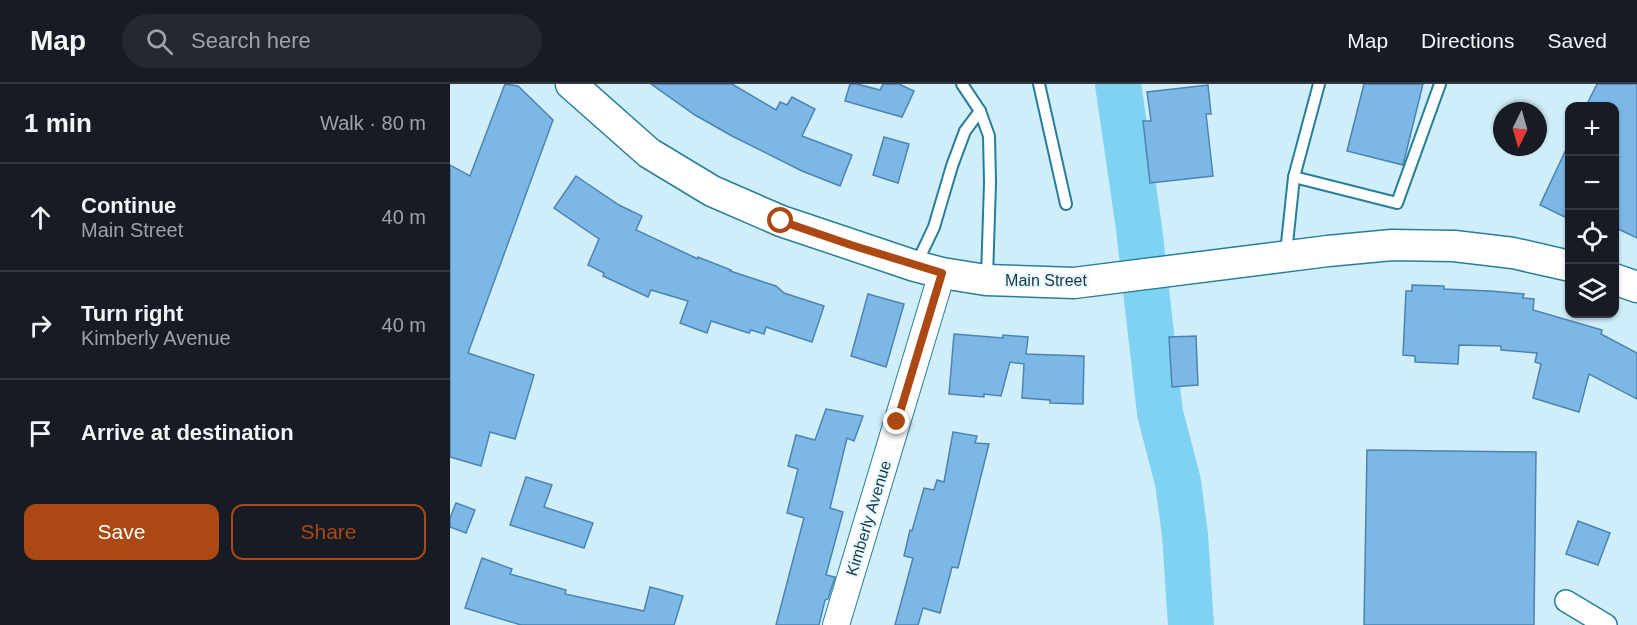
<!DOCTYPE html>
<meta charset="utf-8">
<style>
body{margin:0;font-family:Helvetica,sans-serif;background:#242831;color:#f1f3f6}
.controls{position:absolute;right:18px;top:18px;display:grid;overflow:hidden;border-radius:12px;box-shadow:0 2px 4px #0004}
.controls button{width:54px;height:54px;display:grid;place-items:center;padding:0;border:0;border-bottom:2px solid #363941;background:#171b24;color:#f1f3f6;font:30px sans-serif}
.compass{position:absolute;left:1043px;top:18px;width:54px;height:54px;border-radius:50%;background:#171b24;box-shadow:0 2px 4px #0004;rotate:185deg}
.stop{position:absolute;width:18px;height:18px;margin:-14px;border:4px solid #ac4814;border-radius:50%;background:#fff}
.stop.end{background:#ac4814;border-color:#fff;box-shadow:0 2px 6px #0008}
.list{margin:0;padding:0;list-style:none}
h2{display:flex;justify-content:space-between;align-items:center;height:78px;margin:0;padding:0 24px;font-size:26px}
h2 small{font-size:20px;font-weight:400;color:#9ea1a6}
.list li{display:grid;grid-template-columns:39px 1fr auto;gap:18px;align-items:center;box-sizing:border-box;height:108px;padding:0 24px;border-top:2px solid #363941}
.list b{display:block;font-size:22px;white-space:nowrap}
.list p{margin:0;font-size:20px;white-space:nowrap;color:#9ea1a6}
.list em{font-size:20px;font-style:normal;color:#9ea1a6}
.actions{display:flex;gap:12px;padding:18px 24px}
.actions a{flex:1;padding:14px 0;border:2px solid #ac4814;border-radius:12px;text-align:center;font-size:21px;color:#ac4814}
.actions .main{background:#ac4814;color:#fff}
.icon{flex:none;width:33px;height:33px;fill:none;stroke:currentColor;stroke-width:2;stroke-linecap:round;stroke-linejoin:round}
.map{position:relative;flex:none;width:1187px;height:541px;overflow:hidden}
header{display:flex;align-items:center;gap:36px;box-sizing:border-box;height:84px;padding:0 30px;background:#171b24;border-bottom:2px solid #363941}
header strong{font-size:28px}
nav{display:flex;gap:33px;margin-inline-start:auto;font-size:21px}
.search{width:420px;height:54px;background:#242831;display:flex;align-items:center;gap:15px;box-sizing:border-box;padding:0 21px;border-radius:33px;color:#9ea1a6;font-size:22px}
main{display:flex}
aside{flex:1;background:#171b24}
.map>svg:first-child{display:block}
.lines{fill:none;stroke-linecap:round;stroke-linejoin:round}
.river{stroke:#7fd2f1;stroke-width:46}
.building{fill:#7db7e5;stroke:#4b84b0;stroke-width:1.5}
.service-casing{stroke:#277e9a;stroke-width:14}
.minor-casing{stroke:#277e9a;stroke-width:24}
.tertiary-casing{stroke:#277e9a;stroke-width:28}
.secondary-casing{stroke:#277e9a;stroke-width:33}
.service{stroke:#fff;stroke-width:10}
.minor{stroke:#fff;stroke-width:21}
.tertiary{stroke:#fff;stroke-width:26}
.secondary{stroke:#fff;stroke-width:30}
.route{stroke:#ac4814;stroke-width:8}
.labels{text-anchor:middle;stroke-width:4.5;stroke-linejoin:round;paint-order:stroke}
.street-label{font-size:16px;fill:#153844;stroke:#e9f8fe}
</style>
<header>
<strong>Map</strong>
<div class="search"><svg class="icon" aria-label="search" viewBox="0 0 24 24"><circle cx="10" cy="10" r="6"/><path d="M15 15l6 6"/></svg>Search here</div>
<nav><a>Map</a><a>Directions</a><a>Saved</a></nav>
</header>
<main>
<aside>
<h2>1 min<small>Walk · 80 m</small></h2>
<ul class="list">
<li><svg class="icon" aria-label="ahead" viewBox="0 0 24 24"><path d="M12 20V5M6 11l6-6 6 6"/></svg><div><b>Continue</b><p>Main Street</p></div><em>40 m</em></li>
<li><svg class="icon" aria-label="right" viewBox="0 0 24 24"><path d="M7 20v-9h11M14 6l5 5-5 5"/></svg><div><b>Turn right</b><p>Kimberly Avenue</p></div><em>40 m</em></li>
<li><svg class="icon" aria-label="arrive" viewBox="0 0 24 24"><path d="M6 21V4h12l-3 4 3 4H6"/></svg><div><b>Arrive at destination</b></div></li>
</ul>
<div class="actions"><a class="main">Save</a><a>Share</a></div>
</aside>
<div class="map">
<svg width="1187" height="541" viewBox="0 0 1187 541">
<rect width="100%" height="100%" fill="#cfeefa"/>
<g class="lines">
<!-- river -->
<path class="river" d="M 668,0 L 689,144 L 710,329 L 728,398 L 735,451 L 741,541"/>
</g>
<!-- building -->
<g class="building">
<path d="M 55,0 L 68,2 L 103,36 L 18,269 L 84,291 L 65,355 L 40,348 L 31,382 L 0,373 L 0,81 L 20,92 Z"/>
<path d="M 201,0 L 282,0 L 326,26 L 330,18 L 337,21 L 342,13 L 365,25 L 352,52 L 402,71 L 390,102 L 352,87 L 282,52 L 245,31 Z"/>
<path d="M 400,0 L 407,0 L 430,6 L 433,0 L 449,0 L 464,7 L 452,33 L 395,17 Z"/>
<path d="M 914,0 L 973,0 L 953,81 L 897,67 Z"/>
<path d="M 1147,0 L 1187,0 L 1187,154 L 1164,143 L 1164,22 L 1136,22 Z"/>
<path d="M 758,1 L 761,30 L 756,30 L 763,92 L 700,99 L 693,37 L 701,37 L 697,8 Z"/>
<path d="M 434,53 L 459,60 L 448,99 L 423,91 Z"/>
<path d="M 1119,59 L 1119,135 L 1090,121 Z"/>
<path d="M 126,92 L 169,121 L 192,132 L 186,146 L 248,175 L 248,173 L 281,186 L 280,187 L 326,202 L 334,209 L 374,222 L 362,258 L 316,243 L 314,250 L 301,246 L 299,249 L 261,237 L 257,249 L 230,239 L 238,217 L 201,206 L 198,213 L 153,192 L 154,189 L 138,181 L 149,155 L 104,124 Z"/>
<path d="M 962,201 L 994,202 L 994,205 L 1040,207 L 1074,210 L 1073,214 L 1084,215 L 1083,226 L 1152,246 L 1151,250 L 1187,269 L 1187,315 L 1139,290 L 1129,328 L 1083,314 L 1091,280 L 1085,278 L 1087,269 L 1051,266 L 1051,262 L 1009,261 L 1008,280 L 965,278 L 965,272 L 953,271 L 956,207 L 962,207 Z"/>
<path d="M 418,210 L 454,220 L 436,283 L 401,272 Z"/>
<path d="M 504,250 L 553,254 L 553,251 L 578,253 L 576,270 L 634,272 L 633,320 L 600,319 L 600,316 L 572,314 L 574,280 L 560,278 L 551,312 L 534,310 L 534,313 L 499,310 Z"/>
<path d="M 746,252 L 748,301 L 722,303 L 719,253 Z"/>
<path d="M 376,325 L 413,332 L 404,357 L 397,354 L 380,424 L 393,428 L 376,491 L 385,493 L 378,515 L 375,516 L 369,541 L 326,541 L 354,434 L 337,429 L 348,385 L 338,382 L 346,351 L 365,356 Z"/>
<path d="M 503,348 L 527,352 L 525,359 L 539,360 L 508,484 L 502,483 L 490,529 L 473,524 L 468,541 L 445,541 L 463,474 L 454,472 L 460,446 L 462,447 L 474,404 L 484,406 L 487,396 L 494,398 Z"/>
<path d="M 917,366 L 1086,368 L 1084,541 L 914,541 Z"/>
<path d="M 76,393 L 102,401 L 94,423 L 143,439 L 134,464 L 60,441 Z"/>
<path d="M 6,419 L 25,426 L 16,449 L 0,443 L 0,434 Z"/>
<path d="M 1128,437 L 1160,449 L 1148,481 L 1116,470 Z"/>
<path d="M 32,474 L 62,485 L 60,490 L 116,506 L 115,510 L 194,527 L 200,503 L 233,512 L 224,541 L 71,541 L 15,524 Z"/>
</g>
<g class="lines">
<!-- service casing -->
<g class="service-casing">
<g id="service">
<path d="M 512,0 L 530,27 L 539,52 L 540,99 L 537,194"/>
<path d="M 589,0 L 616,120"/>
<path d="M 844,93 L 947,119 L 990,0"/>
<path d="M 836,169 L 844,93 L 869,0"/>
<path d="M 466,181 L 484,143 L 502,82 L 515,47 L 530,27"/>
</g>
</g>
<!-- minor casing -->
<g class="minor-casing">
<path id="minor" d="M 1116,517 L 1156,541"/>
</g>
<!-- tertiary casing -->
<g class="tertiary-casing">
<path id="tertiary" d="M 386,541 L 492,189"/>
</g>
<!-- secondary casing -->
<g class="secondary-casing">
<g id="secondary">
<path d="M 121,0 L 199,69 L 262,107 L 331,137 L 465,182 L 492,189 L 536,196 L 624,199 L 878,167 L 942,161 L 1004,162 L 1063,169 L 1120,182"/>
<path d="M 1164,195 L 1187,203"/>
</g>
</g>
<!-- service -->
<use href="#service" class="service"/>
<!-- minor -->
<use href="#minor" class="minor"/>
<!-- tertiary -->
<use href="#tertiary" class="tertiary"/>
<!-- secondary -->
<use href="#secondary" class="secondary"/>
</g>
<g class="lines">
<!-- route -->
<path class="route" d="M 331,137 L 401,161 L 492,189 L 447,338"/>
</g>
<g class="labels">
<!-- street labels -->
<g class="street-label">
<text x="596" y="202">Main Street</text>
<text transform="translate(418 434) rotate(-73)" y="6">Kimberly Avenue</text>
</g>
</g>
</svg>
<div class="controls">
<button>+</button>
<button>−</button>
<button><svg class="icon" aria-label="locate" viewBox="0 0 24 24"><circle cx="12" cy="12" r="6"/><path d="M12 2v4M12 18v4M2 12h4M18 12h4"/></svg></button>
<button><svg class="icon" aria-label="layers" viewBox="0 0 24 24"><path d="M12 4l9 5-9 5-9-5zM3 14l9 5 9-5"/></svg></button>
</div>
<svg class="compass" viewBox="-18 -18 36 36"><path d="M0-13l5 13h-10z" fill="#e53935"/><path d="M0 13l5-13h-10z" fill="#9ea1a6"/></svg>
<div class="stop" style="left:331px;top:137px"></div>
<div class="stop end" style="left:447px;top:338px"></div>
</div>
</main>
